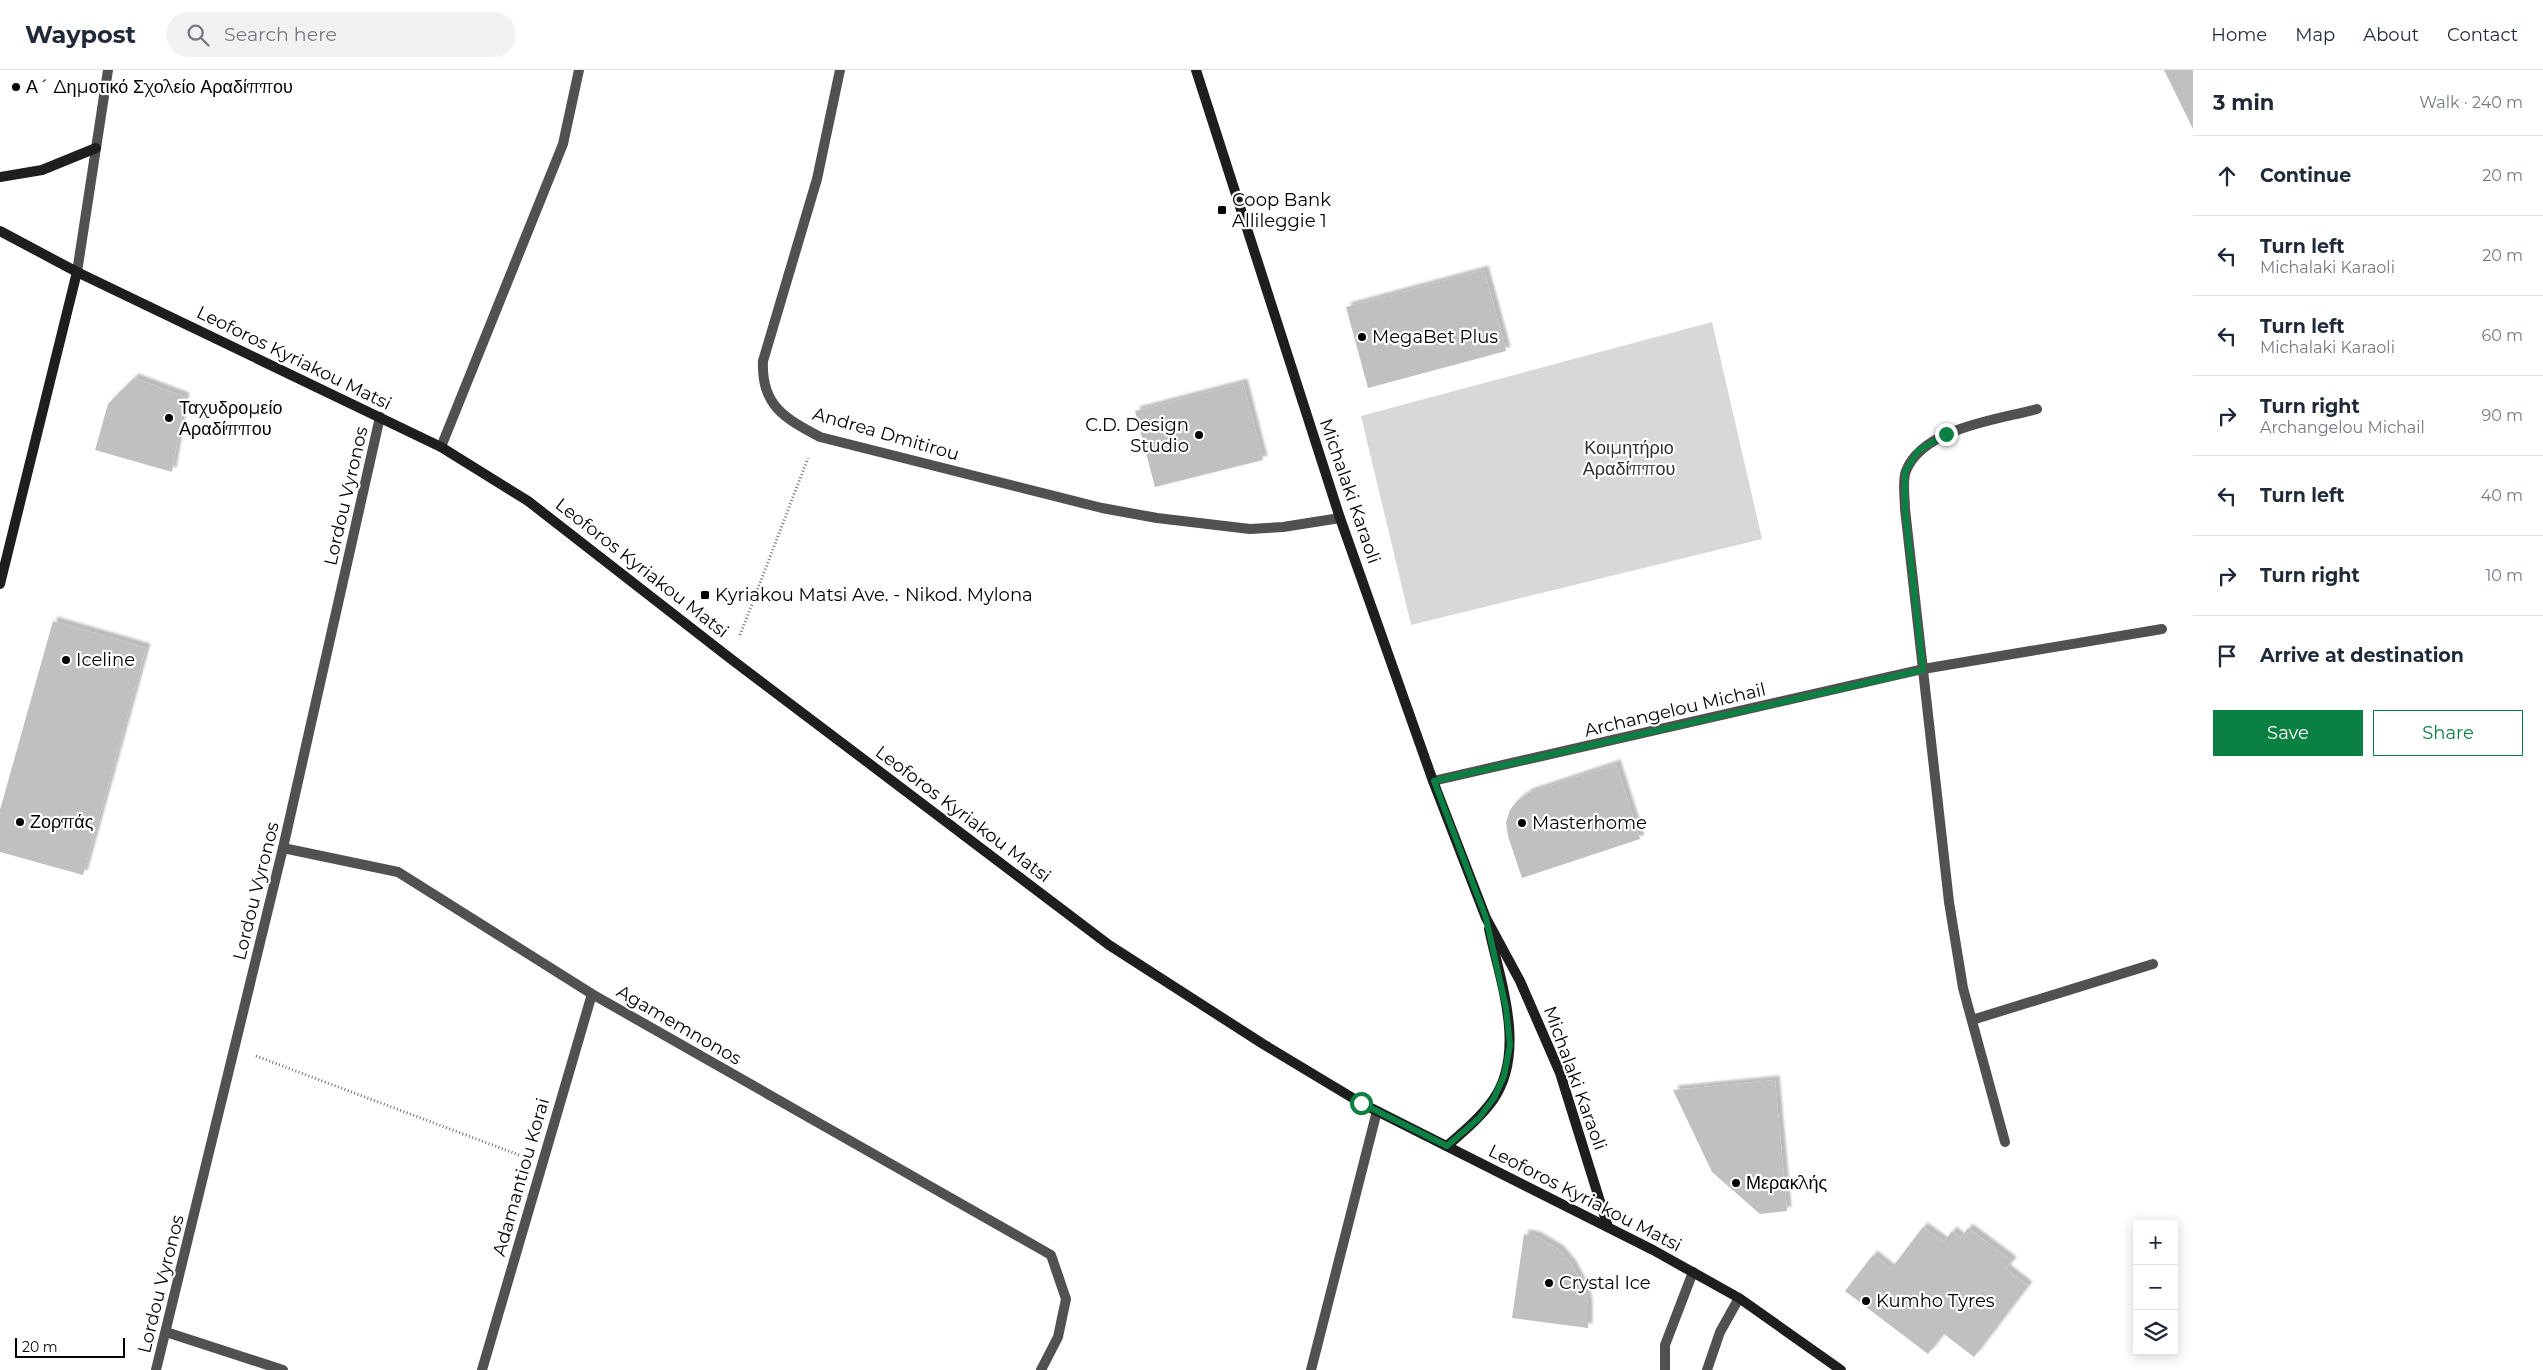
<!DOCTYPE html>
<meta charset="utf-8">
<style>
body{margin:0;font-family:Montserrat,sans-serif;background:#f2f2f3;color:#1f2937}
.controls{position:absolute;right:15px;bottom:15px;display:grid;overflow:hidden;border-radius:0px;box-shadow:0 2px 12px #0003}
.controls button{width:45px;height:45px;display:grid;place-items:center;padding:0;border:0;border-bottom:1px solid #e0e1e3;background:#fff;color:#1f2937;font:25px sans-serif}
.scale{position:absolute;left:15px;bottom:12px;width:110px;box-sizing:border-box;padding-left:5px;border:2px solid #000;border-top:0;font-size:14px;line-height:18px;white-space:nowrap;color:#000;-webkit-text-stroke:4px #fff;paint-order:stroke}
.stop{position:absolute;width:15px;height:15px;margin:-11px;border:4px solid #0b8043;border-radius:50%;background:#fff}
.stop.end{background:#0b8043;border-color:#fff;box-shadow:0 1px 5px #0008}
.list{margin:0;padding:0;list-style:none}
h2{display:flex;justify-content:space-between;align-items:center;height:65px;margin:0;padding:0 20px;font-size:21px}
h2 small{font-size:16px;font-weight:400;color:#747a83}
.list li{display:grid;grid-template-columns:32px 1fr auto;gap:15px;align-items:center;box-sizing:border-box;height:80px;padding:0 20px;border-top:1px solid #e0e1e3}
.list b{display:block;font-size:19px;white-space:nowrap}
.list p{margin:0;font-size:16px;white-space:nowrap;color:#747a83}
.list em{font-size:16px;font-style:normal;color:#747a83}
.actions{display:flex;gap:10px;padding:15px 20px}
.actions a{flex:1;padding:11px 0;border:1px solid #0b8043;border-radius:0px;text-align:center;font-size:18px;color:#0b8043}
.actions .main{background:#0b8043;color:#fff}
.icon{flex:none;width:28px;height:28px;fill:none;stroke:currentColor;stroke-width:2;stroke-linecap:round;stroke-linejoin:round}
.map{position:relative;flex:none;width:2193px;height:1300px;overflow:hidden}
header{display:flex;align-items:center;gap:30px;box-sizing:border-box;height:70px;padding:0 25px;background:#fff;border-bottom:1px solid #e0e1e3}
header strong{font-size:24px}
nav{display:flex;gap:28px;margin-inline-start:auto;font-size:18px}
.search{width:350px;height:45px;background:#f2f2f3;display:flex;align-items:center;gap:12px;box-sizing:border-box;padding:0 18px;border-radius:28px;color:#747a83;font-size:19px}
main{display:flex}
aside{flex:1;background:#fff}
.map>svg:first-child{display:block}
.green{fill:#d8d8d8}
.building{fill:#c0c0c0;filter:url(#shadow)}
.lines{fill:none;stroke-linecap:round;stroke-linejoin:round}
.path{stroke:#737373;stroke-width:3;stroke-dasharray:1 2.5;stroke-linecap:butt}
.service{stroke:#515151;stroke-width:10}
.minor{stroke:#515151;stroke-width:10}
.tertiary{stroke:#515151;stroke-width:10}
.secondary{stroke:#1e1e1e;stroke-width:10}
.route{stroke:#0b8043;stroke-width:6}
.poi-dot{fill:#000;stroke:#fff;stroke-width:2}
.labels{text-anchor:middle;stroke-width:4.5;stroke-linejoin:round;paint-order:stroke}
.poi-label{font-size:18px;fill:#000;stroke:#fff;text-anchor:start}
.street-label{font-size:18px;fill:#000;stroke:#fff}
.park-label{font-size:18px;fill:#2f2f2f;stroke:#fff}
</style>
<header>
<strong>Waypost</strong>
<div class="search"><svg class="icon" aria-label="search" viewBox="0 0 24 24"><circle cx="10" cy="10" r="6"/><path d="M15 15l6 6"/></svg>Search here</div>
<nav><a>Home</a><a>Map</a><a>About</a><a>Contact</a></nav>
</header>
<main>
<div class="map">
<svg width="2193" height="1300" viewBox="0 0 2193 1300">
<defs>
<filter id="shadow"><feDropShadow dx="4.5" dy="-4.5" stdDeviation="1" flood-color="#0004"/></filter>
</defs>
<rect width="100%" height="100%" fill="#fff"/>
<!-- green -->
<path class="green" d="M 1712,252 L 1762,469 L 1411,555 L 1361,346 Z"/>
<!-- building -->
<g class="building">
<path d="M 2164,0 L 2193,0 L 2193,59 Z"/>
<path d="M 1484,200 L 1506,281 L 1368,318 L 1346,237 Z"/>
<path d="M 134,308 L 185,327 L 172,402 L 95,380 L 108,334 Z"/>
<path d="M 1243,313 L 1263,390 L 1155,417 L 1135,341 Z"/>
<path d="M 53,551 L 146,578 L 83,805 L 0,782 L 0,740 Z"/>
<path d="M 1616,694 L 1640,769 L 1522,808 L 1508,766 L 1506,752 L 1510,740 L 1517,731 L 1528,723 Z"/>
<path d="M 1775,1010 L 1787,1141 L 1760,1144 L 1712,1102 L 1673,1020 Z"/>
<path d="M 1923,1157 L 1944,1172 L 1952,1161 L 1961,1168 L 1968,1158 L 2012,1191 L 2006,1199 L 2028,1216 L 1974,1287 L 1944,1264 L 1928,1284 L 1845,1221 L 1873,1185 L 1891,1199 Z"/>
<path d="M 1524,1164 L 1536,1166 L 1559,1180 L 1571,1194 L 1585,1220 L 1588,1234 L 1588,1258 L 1512,1248 Z"/>
</g>
<g class="lines">
<!-- path -->
<g class="path">
<path d="M 740,565 L 808,388"/>
<path d="M 256,986 L 519,1085"/>
</g>
<!-- service -->
<g class="service">
<path d="M 1923,599 L 2162,559"/>
<path d="M 1972,950 L 2153,894"/>
</g>
<!-- minor -->
<g class="minor">
<path d="M 840,0 L 817,109 L 763,291 C 761,335 784,348 820,367 L 1102,438 L 1157,448 L 1250,459 L 1283,457 L 1340,448"/>
<path d="M 441,377 L 563,74 L 579,0"/>
<path d="M 1433,711 L 1923,599"/>
<path d="M 283,778 L 398,802 L 592,924 L 1051,1185 L 1066,1229 L 1058,1267 L 1041,1300"/>
<path d="M 2005,1072 L 1963,918 L 1949,832 L 1905,439 C 1905,428 1902,411 1906,401 C 1923,358 1997,350 2037,339"/>
<path d="M 166,1262 L 283,1300"/>
<path d="M 156,1300 L 283,778 L 380,347"/>
<path d="M 482,1300 L 592,924"/>
<path d="M 1311,1300 L 1377,1041"/>
</g>
<!-- tertiary -->
<g class="tertiary">
<path d="M 77,202 L 108,0"/>
<path d="M 1665,1300 L 1665,1275 L 1693,1202"/>
<path d="M 1707,1300 L 1720,1262 L 1739,1228"/>
</g>
<!-- secondary -->
<g class="secondary">
<path d="M 1196,0 L 1340,448 L 1433,711 L 1486,848 L 1520,911 L 1560,1003 L 1608,1157"/>
<path d="M 0,107 L 42,100 L 96,78"/>
<path d="M 0,161 L 77,202 L 441,377 L 528,431 L 731,589 L 1109,875 L 1263,974 L 1361,1033 L 1653,1180 L 1739,1228 L 1841,1300"/>
<path d="M 0,514 L 77,202"/>
<path d="M 1447,1076 C 1463,1062 1480,1048 1493,1030 C 1527,981 1500,911 1489,859"/>
</g>
</g>
<g class="lines">
<!-- route -->
<path class="route" d="M 1361,1033 L 1447,1076 L 1479,1048 L 1494,1028 L 1504,1006 L 1510,975 L 1506,938 L 1486,848 L 1434,711 L 1923,600 L 1905,439 L 1905,402 L 1918,381 L 1946,364"/>
</g>
<!-- markers -->
<g class="poi-dot">
<circle cx="16" cy="17" r="5"/>
<rect x="1217" y="135" width="10" height="10" rx="2.5"/>
<circle cx="1362" cy="267" r="5"/>
<circle cx="169" cy="348" r="5"/>
<circle cx="1199" cy="365" r="5"/>
<rect x="700" y="520" width="10" height="10" rx="2.5"/>
<circle cx="66" cy="590" r="5"/>
<circle cx="20" cy="752" r="5"/>
<circle cx="1522" cy="753" r="5"/>
<circle cx="1736" cy="1113" r="5"/>
<circle cx="1549" cy="1213" r="5"/>
<circle cx="1866" cy="1231" r="5"/>
</g>
<g class="labels">
<!-- poi labels -->
<g class="poi-label">
<text x="26" y="23">Α´ Δημοτικό Σχολείο Αραδίππου</text>
<text x="1232" y="136">Coop Bank<tspan x="1232" dy="21">Allileggie 1</tspan></text>
<text x="1372" y="273">MegaBet Plus</text>
<text x="179" y="344">Ταχυδρομείο<tspan x="179" dy="21">Αραδίππου</tspan></text>
<text x="1189" y="361" text-anchor="end">C.D. Design<tspan x="1189" dy="21">Studio</tspan></text>
<text x="715" y="531">Kyriakou Matsi Ave. - Nikod. Mylona</text>
<text x="76" y="596">Iceline</text>
<text x="30" y="758">Ζορπάς</text>
<text x="1532" y="759">Masterhome</text>
<text x="1746" y="1119">Μερακλής</text>
<text x="1559" y="1219">Crystal Ice</text>
<text x="1876" y="1237">Kumho Tyres</text>
</g>
<!-- street labels -->
<g class="street-label">
<text transform="translate(294 288) rotate(26)" y="6">Leoforos Kyriakou Matsi</text>
<text transform="translate(886 364) rotate(16)" y="6">Andrea Dmitirou</text>
<text transform="translate(1350 421) rotate(71)" y="6">Michalaki Karaoli</text>
<text transform="translate(346 426) rotate(-77)" y="6">Lordou Vyronos</text>
<text transform="translate(642 498) rotate(38)" y="6">Leoforos Kyriakou Matsi</text>
<text transform="translate(1675 640) rotate(-13)" y="6">Archangelou Michail</text>
<text transform="translate(963 744) rotate(37)" y="6">Leoforos Kyriakou Matsi</text>
<text transform="translate(256 821) rotate(-76)" y="6">Lordou Vyronos</text>
<text transform="translate(679 955) rotate(30)" y="6">Agamemnonos</text>
<text transform="translate(1575 1008) rotate(70)" y="6">Michalaki Karaoli</text>
<text transform="translate(521 1107) rotate(-74)" y="6">Adamantiou Korai</text>
<text transform="translate(1585 1128) rotate(27)" y="6">Leoforos Kyriakou Matsi</text>
<text transform="translate(161 1214) rotate(-76)" y="6">Lordou Vyronos</text>
</g>
<!-- park labels -->
<g class="park-label">
<text x="1629" y="384">Κοιμητήριο<tspan x="1629" dy="21">Αραδίππου</tspan></text>
</g>
</g>
</svg>
<div class="controls">
<button>+</button>
<button>−</button>
<button><svg class="icon" aria-label="layers" viewBox="0 0 24 24"><path d="M12 4l9 5-9 5-9-5zM3 14l9 5 9-5"/></svg></button>
</div>
<div class="scale">20 m</div>
<div class="stop" style="left:1361px;top:1033px"></div>
<div class="stop end" style="left:1946px;top:364px"></div>
</div>
<aside>
<h2>3 min<small>Walk · 240 m</small></h2>
<ul class="list">
<li><svg class="icon" aria-label="ahead" viewBox="0 0 24 24"><path d="M12 20V5M6 11l6-6 6 6"/></svg><div><b>Continue</b></div><em>20 m</em></li>
<li><svg class="icon" aria-label="left" viewBox="0 0 24 24"><path d="M17 20v-9H6M10 6l-5 5 5 5"/></svg><div><b>Turn left</b><p>Michalaki Karaoli</p></div><em>20 m</em></li>
<li><svg class="icon" aria-label="left" viewBox="0 0 24 24"><path d="M17 20v-9H6M10 6l-5 5 5 5"/></svg><div><b>Turn left</b><p>Michalaki Karaoli</p></div><em>60 m</em></li>
<li><svg class="icon" aria-label="right" viewBox="0 0 24 24"><path d="M7 20v-9h11M14 6l5 5-5 5"/></svg><div><b>Turn right</b><p>Archangelou Michail</p></div><em>90 m</em></li>
<li><svg class="icon" aria-label="left" viewBox="0 0 24 24"><path d="M17 20v-9H6M10 6l-5 5 5 5"/></svg><div><b>Turn left</b></div><em>40 m</em></li>
<li><svg class="icon" aria-label="right" viewBox="0 0 24 24"><path d="M7 20v-9h11M14 6l5 5-5 5"/></svg><div><b>Turn right</b></div><em>10 m</em></li>
<li><svg class="icon" aria-label="arrive" viewBox="0 0 24 24"><path d="M6 21V4h12l-3 4 3 4H6"/></svg><div><b>Arrive at destination</b></div></li>
</ul>
<div class="actions"><a class="main">Save</a><a>Share</a></div>
</aside>
</main>
